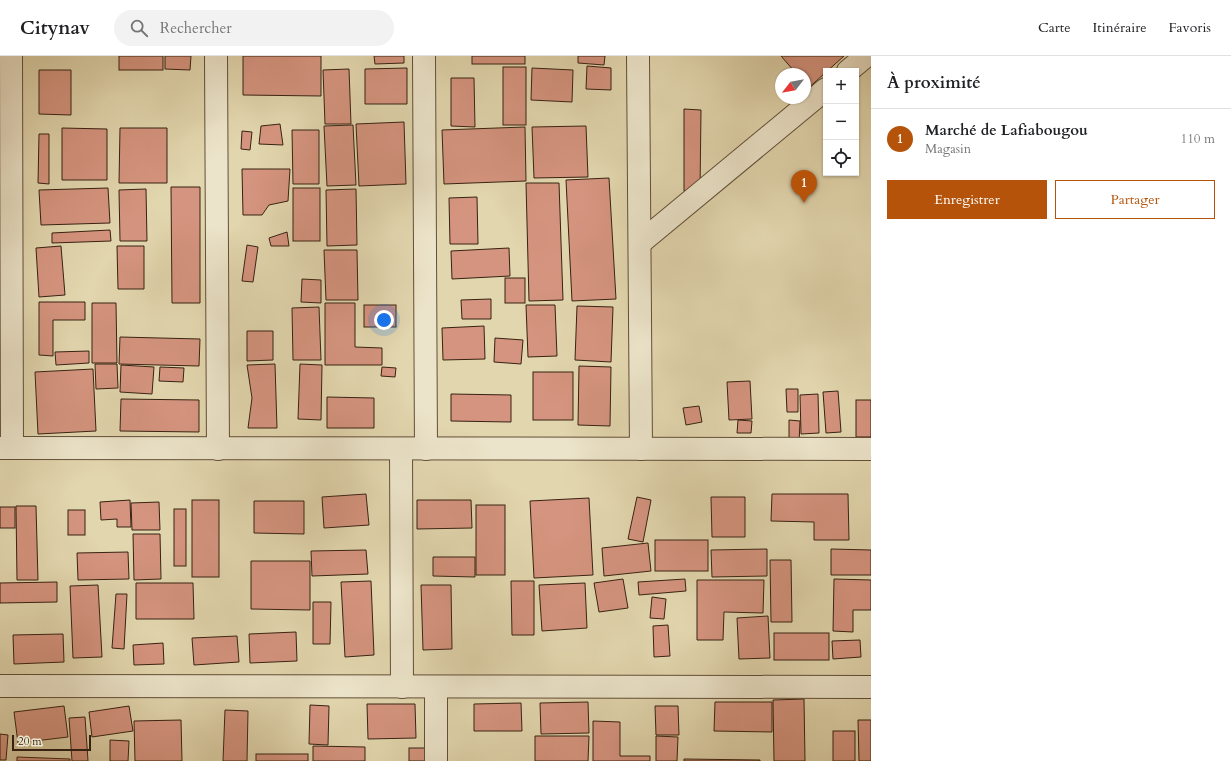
<!DOCTYPE html>
<html lang="fr">
<meta charset="utf-8">
<style>
body{margin:0;font-family:Cardo,serif;background:#f2f2f2;color:#202124}
.controls{position:absolute;right:12px;top:12px;display:grid;overflow:hidden;border-radius:0px;box-shadow:0 1px 3px #0004}
.controls button{width:36px;height:36px;display:grid;place-items:center;padding:0;border:0;border-bottom:1px solid #e0e0e0;background:#fff;color:#202124;font:20px sans-serif}
.compass{position:absolute;left:775px;top:12px;width:36px;height:36px;border-radius:50%;background:#fff;box-shadow:0 1px 3px #0004;rotate:239deg}
.scale{position:absolute;left:12px;bottom:10px;width:79px;box-sizing:border-box;padding-left:4px;border:2px solid #372211;border-top:0;font-size:11px;line-height:14px;white-space:nowrap;color:#372211;-webkit-text-stroke:3px #ece4ca;paint-order:stroke}
.you{position:absolute;left:384px;top:264px;width:14px;height:14px;margin:-10px;border:3px solid #fff;border-radius:50%;background:#1a73e8;box-shadow:0 0 0 6px #1a73e833}
.badge{display:grid;place-items:center;width:26px;height:26px;border-radius:50%;background:#b45309;color:#fff;font-size:13px;font-weight:700}
.pin{position:absolute;translate:-50% -33px;filter:drop-shadow(0 1px 2px #0008)}
.pin::after{content:'';position:absolute;top:21px;width:14px;height:12px;background:inherit;clip-path:polygon(0 0,100% 0,50% 100%)}
.list{margin:0;padding:0;list-style:none}
h2{display:flex;justify-content:space-between;align-items:center;height:52px;margin:0;padding:0 16px;font-size:17px}
h2 small{font-size:13px;font-weight:400;color:#757577}
.list li{display:grid;grid-template-columns:26px 1fr auto;gap:12px;align-items:center;box-sizing:border-box;height:60px;padding:0 16px;border-top:1px solid #e0e0e0}
.list b{display:block;font-size:15px;white-space:nowrap}
.list p{margin:0;font-size:13px;white-space:nowrap;color:#757577}
.list em{font-size:13px;font-style:normal;color:#757577}
.actions{display:flex;gap:8px;padding:12px 16px}
.actions a{flex:1;padding:9px 0;border:1px solid #b45309;border-radius:0px;text-align:center;font-size:14px;color:#b45309}
.actions .main{background:#b45309;color:#fff}
.icon{flex:none;width:22px;height:22px;fill:none;stroke:currentColor;stroke-width:2;stroke-linecap:round;stroke-linejoin:round}
.map{position:relative;flex:none;width:871px;height:705px;overflow:hidden}
header{display:flex;align-items:center;gap:24px;box-sizing:border-box;height:56px;padding:0 20px;background:#fff;border-bottom:1px solid #e0e0e0}
header strong{font-size:19px}
nav{display:flex;gap:22px;margin-inline-start:auto;font-size:14px}
.search{width:280px;height:36px;background:#f2f2f2;display:flex;align-items:center;gap:10px;box-sizing:border-box;padding:0 14px;border-radius:22px;color:#757577;font-size:15px}
main{display:flex}
aside{flex:1;background:#fff}
.map>svg:first-child{display:block}
.building{fill:#d5947f;stroke:#372211}
.lines{fill:none;stroke-linecap:round;stroke-linejoin:round}
.minor-casing{stroke:#624f38;stroke-width:24}
.minor{stroke:#ece4ca;stroke-width:22}
</style>
<header>
<strong>Citynav</strong>
<div class="search"><svg class="icon" aria-label="search" viewBox="0 0 24 24"><circle cx="10" cy="10" r="6"/><path d="M15 15l6 6"/></svg>Rechercher</div>
<nav><a>Carte</a><a>Itinéraire</a><a>Favoris</a></nav>
</header>
<main>
<div class="map">
<svg width="871" height="705" viewBox="0 0 871 705">
<rect width="100%" height="100%" fill="#e2d6ae"/>
<filter id="stains"><feTurbulence type="fractalNoise" baseFrequency=".005" numOctaves="4"/><feColorMatrix values="0 0 0 0 .2 0 0 0 0 .09 0 0 0 0 .02 0 0 0 .5 -.17"/></filter>
<radialGradient id="worn" r=".72"><stop offset=".6" stop-color="#630" stop-opacity="0"/><stop offset="1" stop-color="#630" stop-opacity=".3"/></radialGradient>
<!-- building -->
<g class="building">
<rect x="119" y="0" width="44" height="14"/>
<path d="M 165,0 L 191,0 L 190,14 L 165,13 Z"/>
<path d="M 243,0 L 321,0 L 321,40 L 243,39 Z"/>
<path d="M 374,0 L 404,0 L 404,7 L 375,8 Z"/>
<rect x="472" y="0" width="53" height="8"/>
<path d="M 578,0 L 605,0 L 604,9 L 578,7 Z"/>
<path d="M 781,0 L 844,0 L 805,35 L 805,18 L 790,18 L 794,15 Z"/>
<path d="M 587,10 L 611,12 L 611,34 L 586,33 Z"/>
<rect x="503" y="11" width="23" height="58"/>
<path d="M 407,12 L 407,48 L 365,48 L 365,13 Z"/>
<path d="M 532,12 L 573,14 L 572,46 L 531,44 Z"/>
<path d="M 349,13 L 351,68 L 325,68 L 323,14 Z"/>
<path d="M 39,14 L 71,14 L 71,59 L 39,58 Z"/>
<path d="M 451,22 L 474,22 L 475,71 L 451,70 Z"/>
<path d="M 781,26 L 781,36 L 776,30 Z"/>
<path d="M 786,42 L 797,42 L 791,47 Z"/>
<path d="M 684,53 L 701,54 L 700,135 L 684,135 Z"/>
<path d="M 404,66 L 406,128 L 359,130 L 356,68 Z"/>
<path d="M 280,68 L 283,89 L 259,88 L 261,70 Z"/>
<path d="M 353,69 L 356,129 L 327,130 L 324,70 Z"/>
<path d="M 586,70 L 588,121 L 534,122 L 532,71 Z"/>
<path d="M 525,71 L 526,125 L 444,128 L 442,74 Z"/>
<path d="M 62,72 L 107,73 L 107,124 L 62,124 Z"/>
<path d="M 120,72 L 167,72 L 167,127 L 119,127 Z"/>
<path d="M 292,74 L 319,74 L 319,128 L 293,128 Z"/>
<path d="M 242,75 L 252,76 L 250,94 L 241,93 Z"/>
<path d="M 39,78 L 49,78 L 49,128 L 38,127 Z"/>
<path d="M 242,113 L 290,113 L 288,145 L 269,149 L 262,159 L 243,159 Z"/>
<path d="M 609,122 L 616,243 L 572,245 L 566,124 Z"/>
<path d="M 526,127 L 559,127 L 563,244 L 529,245 Z"/>
<path d="M 171,131 L 200,131 L 200,247 L 172,247 Z"/>
<path d="M 108,132 L 110,167 L 41,169 L 39,134 Z"/>
<rect x="293" y="132" width="27" height="53"/>
<path d="M 146,133 L 147,185 L 120,185 L 119,134 Z"/>
<path d="M 356,133 L 357,189 L 327,190 L 326,134 Z"/>
<path d="M 477,141 L 478,188 L 450,188 L 449,142 Z"/>
<path d="M 110,174 L 111,185 L 52,187 L 52,177 Z"/>
<path d="M 287,176 L 289,190 L 271,190 L 269,182 Z"/>
<path d="M 247,189 L 258,191 L 253,226 L 242,225 Z"/>
<path d="M 61,190 L 65,239 L 39,241 L 36,192 Z"/>
<path d="M 117,190 L 144,190 L 144,233 L 118,233 Z"/>
<path d="M 509,192 L 510,220 L 452,223 L 451,195 Z"/>
<path d="M 324,194 L 357,194 L 358,244 L 326,244 Z"/>
<rect x="505" y="222" width="20" height="25"/>
<path d="M 302,223 L 321,224 L 321,247 L 301,246 Z"/>
<path d="M 491,243 L 491,263 L 462,263 L 461,244 Z"/>
<path d="M 39,246 L 85,246 L 85,264 L 53,264 L 53,300 L 39,299 Z"/>
<path d="M 92,247 L 116,247 L 117,307 L 92,307 Z"/>
<path d="M 325,247 L 355,247 L 355,291 L 382,292 L 382,309 L 325,309 Z"/>
<rect x="364" y="249" width="32" height="22"/>
<path d="M 526,249 L 555,249 L 557,300 L 528,301 Z"/>
<path d="M 577,250 L 613,251 L 611,306 L 575,304 Z"/>
<path d="M 319,251 L 321,304 L 293,304 L 292,252 Z"/>
<path d="M 484,270 L 485,303 L 443,304 L 442,272 Z"/>
<path d="M 247,275 L 273,275 L 273,304 L 247,305 Z"/>
<path d="M 120,281 L 200,283 L 199,310 L 119,308 Z"/>
<path d="M 495,282 L 523,284 L 521,308 L 494,306 Z"/>
<path d="M 89,295 L 89,307 L 56,309 L 55,296 Z"/>
<path d="M 95,308 L 117,308 L 118,332 L 96,333 Z"/>
<path d="M 275,308 L 277,372 L 248,372 L 252,342 L 247,309 Z"/>
<path d="M 300,308 L 322,309 L 321,364 L 298,363 Z"/>
<path d="M 121,309 L 154,311 L 152,338 L 120,336 Z"/>
<path d="M 579,310 L 611,311 L 610,370 L 578,369 Z"/>
<path d="M 160,311 L 184,312 L 183,326 L 159,325 Z"/>
<path d="M 382,311 L 396,312 L 395,321 L 381,320 Z"/>
<path d="M 93,313 L 96,375 L 38,378 L 35,316 Z"/>
<rect x="533" y="316" width="40" height="48"/>
<path d="M 750,325 L 752,363 L 729,364 L 727,326 Z"/>
<path d="M 786,333 L 798,333 L 798,356 L 787,356 Z"/>
<path d="M 838,335 L 841,376 L 826,377 L 823,336 Z"/>
<path d="M 451,338 L 511,339 L 511,366 L 451,365 Z"/>
<path d="M 818,338 L 819,377 L 801,378 L 800,339 Z"/>
<path d="M 327,341 L 374,342 L 374,372 L 327,372 Z"/>
<path d="M 121,343 L 199,344 L 199,376 L 120,375 Z"/>
<rect x="856" y="344" width="15" height="37"/>
<path d="M 699,350 L 702,366 L 686,369 L 683,352 Z"/>
<path d="M 738,364 L 752,365 L 751,377 L 737,377 Z"/>
<path d="M 789,364 L 800,365 L 799,388 L 789,387 Z"/>
<path d="M 366,438 L 369,469 L 324,472 L 322,441 Z"/>
<path d="M 772,438 L 848,438 L 849,484 L 814,484 L 814,466 L 771,465 Z"/>
<path d="M 637,441 L 651,444 L 643,486 L 628,483 Z"/>
<path d="M 711,441 L 745,441 L 745,481 L 712,481 Z"/>
<path d="M 589,442 L 593,519 L 534,522 L 530,445 Z"/>
<path d="M 130,444 L 131,471 L 117,471 L 117,463 L 101,464 L 100,446 Z"/>
<rect x="192" y="444" width="27" height="77"/>
<path d="M 417,444 L 471,444 L 472,472 L 417,473 Z"/>
<path d="M 254,445 L 304,445 L 304,478 L 254,477 Z"/>
<path d="M 159,446 L 160,474 L 132,474 L 131,447 Z"/>
<rect x="476" y="449" width="29" height="70"/>
<path d="M 16,450 L 36,450 L 38,524 L 17,524 Z"/>
<rect x="0" y="451" width="15" height="21"/>
<rect x="174" y="453" width="12" height="57"/>
<rect x="68" y="454" width="17" height="25"/>
<path d="M 133,478 L 160,478 L 161,523 L 134,524 Z"/>
<rect x="655" y="484" width="53" height="31"/>
<path d="M 648,487 L 651,515 L 604,520 L 602,492 Z"/>
<path d="M 767,493 L 767,520 L 712,521 L 711,494 Z"/>
<path d="M 831,493 L 871,494 L 871,519 L 831,519 Z"/>
<path d="M 366,494 L 368,518 L 312,520 L 311,495 Z"/>
<path d="M 128,496 L 129,523 L 78,524 L 77,497 Z"/>
<path d="M 433,501 L 475,501 L 475,521 L 433,520 Z"/>
<path d="M 770,504 L 791,504 L 792,566 L 771,566 Z"/>
<path d="M 251,505 L 310,505 L 310,554 L 251,553 Z"/>
<path d="M 623,523 L 628,552 L 599,556 L 594,527 Z"/>
<path d="M 685,523 L 686,535 L 639,539 L 638,526 Z"/>
<path d="M 834,523 L 871,524 L 871,554 L 853,554 L 853,576 L 833,575 Z"/>
<path d="M 697,524 L 764,524 L 763,557 L 724,556 L 723,584 L 697,584 Z"/>
<path d="M 371,525 L 374,599 L 345,601 L 341,526 Z"/>
<path d="M 511,525 L 534,525 L 534,579 L 512,579 Z"/>
<path d="M 57,526 L 57,546 L 0,547 L 0,527 Z"/>
<path d="M 136,527 L 193,527 L 194,563 L 136,563 Z"/>
<path d="M 585,527 L 587,572 L 542,575 L 539,529 Z"/>
<path d="M 98,529 L 102,601 L 73,602 L 70,530 Z"/>
<path d="M 421,529 L 451,529 L 452,593 L 423,594 Z"/>
<path d="M 116,538 L 127,538 L 124,593 L 112,592 Z"/>
<path d="M 652,541 L 666,543 L 664,563 L 650,562 Z"/>
<path d="M 313,546 L 331,546 L 330,588 L 313,588 Z"/>
<path d="M 768,560 L 770,602 L 739,603 L 737,562 Z"/>
<path d="M 668,569 L 670,600 L 654,601 L 653,570 Z"/>
<path d="M 296,576 L 297,605 L 250,607 L 249,578 Z"/>
<rect x="774" y="577" width="55" height="27"/>
<path d="M 63,578 L 64,606 L 14,608 L 13,579 Z"/>
<path d="M 237,580 L 239,606 L 194,609 L 192,582 Z"/>
<path d="M 860,584 L 861,601 L 833,603 L 832,585 Z"/>
<path d="M 163,587 L 164,608 L 134,609 L 133,589 Z"/>
<path d="M 804,643 L 805,705 L 774,705 L 773,644 Z"/>
<path d="M 588,646 L 589,677 L 541,678 L 540,647 Z"/>
<path d="M 715,646 L 772,646 L 772,676 L 714,675 Z"/>
<path d="M 521,647 L 522,675 L 474,675 L 474,648 Z"/>
<path d="M 367,648 L 415,648 L 416,682 L 368,683 Z"/>
<path d="M 310,649 L 329,650 L 328,689 L 309,688 Z"/>
<path d="M 64,650 L 68,681 L 18,687 L 14,656 Z"/>
<path d="M 129,650 L 133,675 L 92,681 L 89,656 Z"/>
<path d="M 655,650 L 678,650 L 679,679 L 656,679 Z"/>
<path d="M 225,654 L 248,655 L 247,705 L 223,705 Z"/>
<path d="M 85,661 L 88,705 L 72,705 L 69,662 Z"/>
<path d="M 181,664 L 182,705 L 135,705 L 134,665 Z"/>
<path d="M 858,664 L 871,664 L 871,705 L 859,705 Z"/>
<path d="M 593,665 L 620,666 L 620,700 L 650,700 L 650,705 L 593,705 Z"/>
<rect x="833" y="675" width="22" height="30"/>
<path d="M 0,678 L 8,679 L 6,704 L 0,704 Z"/>
<path d="M 535,680 L 589,680 L 588,705 L 535,705 Z"/>
<path d="M 656,680 L 678,681 L 677,705 L 656,705 Z"/>
<path d="M 110,684 L 129,685 L 128,705 L 110,705 Z"/>
<path d="M 313,690 L 365,691 L 365,705 L 313,705 Z"/>
<rect x="409" y="692" width="18" height="13"/>
<rect x="256" y="698" width="52" height="7"/>
<path d="M 17,701 L 70,703 L 70,705 L 17,705 Z"/>
<path d="M 684,703 L 760,704 L 760,705 L 684,705 Z"/>
</g>
<g class="lines">
<!-- minor casing -->
<g class="minor-casing">
<g id="minor">
<path d="M 11,0 L 12,392"/>
<path d="M 216,0 L 218,393"/>
<path d="M 424,0 L 426,393"/>
<path d="M 638,0 L 641,393"/>
<path d="M 848,15 L 866,0"/>
<path d="M 640,187 L 826,33"/>
<path d="M 0,392 L 871,393"/>
<path d="M 401,393 L 402,631"/>
<path d="M 0,630 L 871,631"/>
<path d="M 436,631 L 436,705"/>
</g>
</g>
<!-- minor -->
<use href="#minor" class="minor"/>
</g>
<rect width="100%" height="100%" filter="url(#stains)"/>
<rect width="100%" height="100%" fill="url(#worn)"/>
</svg>
<div class="controls">
<button>+</button>
<button>−</button>
<button><svg class="icon" aria-label="locate" viewBox="0 0 24 24"><circle cx="12" cy="12" r="6"/><path d="M12 2v4M12 18v4M2 12h4M18 12h4"/></svg></button>
</div>
<svg class="compass" viewBox="-18 -18 36 36"><path d="M0-13l5 13h-10z" fill="#e53935"/><path d="M0 13l5-13h-10z" fill="#757577"/></svg>
<div class="scale">20 m</div>
<div class="you"></div>
<div class="pin badge" style="left:804px;top:147px">1</div>
</div>
<aside>
<h2>À proximité<small></small></h2>
<ul class="list">
<li><span class="badge">1</span><div><b>Marché de Lafiabougou</b><p>Magasin</p></div><em>110 m</em></li>
</ul>
<div class="actions"><a class="main">Enregistrer</a><a>Partager</a></div>
</aside>
</main>
